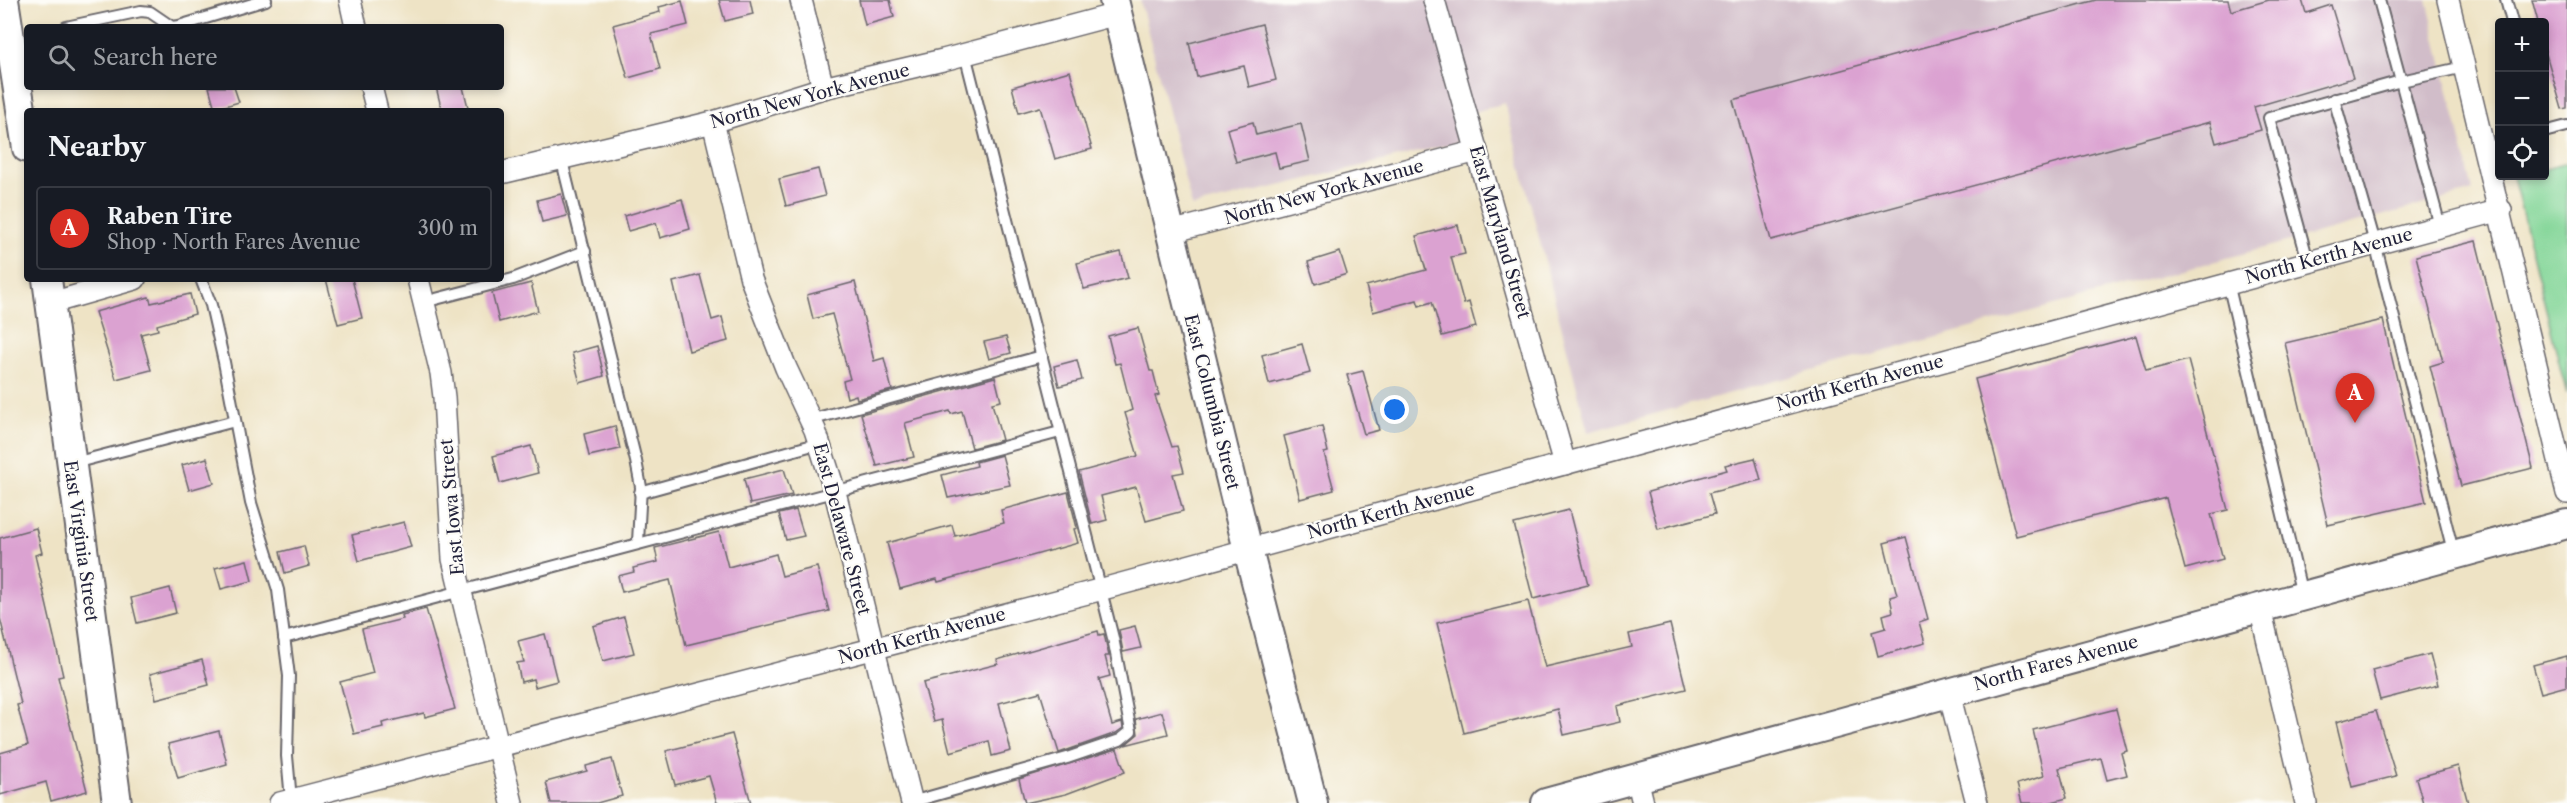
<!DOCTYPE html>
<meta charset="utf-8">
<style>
body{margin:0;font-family:"Libre Caslon Text",serif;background:#242831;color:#f1f3f6}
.controls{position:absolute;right:18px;top:18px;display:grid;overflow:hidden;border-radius:6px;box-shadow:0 3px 9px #0003}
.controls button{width:54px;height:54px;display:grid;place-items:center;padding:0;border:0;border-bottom:2px solid #363941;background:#171b24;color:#f1f3f6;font:30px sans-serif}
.you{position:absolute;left:1395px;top:410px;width:21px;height:21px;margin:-15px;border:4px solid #fff;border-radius:50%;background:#1a73e8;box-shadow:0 0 0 9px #1a73e833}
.badge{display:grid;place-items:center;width:39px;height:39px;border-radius:50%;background:#d93025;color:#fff;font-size:20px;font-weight:700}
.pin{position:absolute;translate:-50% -50px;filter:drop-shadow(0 2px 3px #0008)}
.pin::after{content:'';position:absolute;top:32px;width:21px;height:18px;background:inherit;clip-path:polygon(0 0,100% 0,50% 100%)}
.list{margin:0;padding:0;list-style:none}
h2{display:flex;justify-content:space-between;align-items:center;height:78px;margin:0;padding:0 24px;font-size:26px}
h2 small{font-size:20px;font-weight:400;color:#9ea1a6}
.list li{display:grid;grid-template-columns:39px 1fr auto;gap:18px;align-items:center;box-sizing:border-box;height:84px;margin:0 12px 12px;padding:0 12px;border:2px solid #363941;border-radius:6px}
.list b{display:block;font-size:22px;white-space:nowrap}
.list p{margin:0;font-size:20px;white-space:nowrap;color:#9ea1a6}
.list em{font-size:20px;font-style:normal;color:#9ea1a6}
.icon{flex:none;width:33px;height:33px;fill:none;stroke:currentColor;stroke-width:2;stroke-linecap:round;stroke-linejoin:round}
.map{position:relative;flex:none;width:2567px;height:803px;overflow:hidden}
.search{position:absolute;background:#171b24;box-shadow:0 3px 9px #0003;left:24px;top:24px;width:480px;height:66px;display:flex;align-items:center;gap:15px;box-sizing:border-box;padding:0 21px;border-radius:6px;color:#9ea1a6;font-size:22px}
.panel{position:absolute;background:#171b24;box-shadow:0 3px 9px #0003;left:24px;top:108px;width:480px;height:174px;border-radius:6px}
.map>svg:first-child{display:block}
.industrial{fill:#d1bdc9}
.green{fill:#82d597;stroke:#527c69;stroke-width:1.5}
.building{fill:#dba2d1}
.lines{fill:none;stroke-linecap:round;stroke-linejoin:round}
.lane-casing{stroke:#69666b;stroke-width:14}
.street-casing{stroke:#69666b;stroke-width:24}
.secondary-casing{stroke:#69666b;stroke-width:32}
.lane{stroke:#fff;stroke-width:10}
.street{stroke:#fff;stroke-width:21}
.secondary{stroke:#fff;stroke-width:28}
.labels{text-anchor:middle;stroke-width:4.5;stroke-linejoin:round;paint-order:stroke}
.street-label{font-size:18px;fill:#22223b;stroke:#fdfcf7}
</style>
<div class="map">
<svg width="2567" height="803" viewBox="0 0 2567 803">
<rect width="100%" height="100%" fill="#fdfcf7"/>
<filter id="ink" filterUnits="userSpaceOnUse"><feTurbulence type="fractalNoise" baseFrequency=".0167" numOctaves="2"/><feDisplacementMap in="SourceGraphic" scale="12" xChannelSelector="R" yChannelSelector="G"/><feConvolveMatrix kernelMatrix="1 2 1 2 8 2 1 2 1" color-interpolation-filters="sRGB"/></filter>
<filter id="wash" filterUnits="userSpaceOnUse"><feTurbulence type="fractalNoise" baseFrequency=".008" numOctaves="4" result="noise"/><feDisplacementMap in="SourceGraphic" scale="24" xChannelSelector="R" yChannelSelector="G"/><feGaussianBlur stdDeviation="1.35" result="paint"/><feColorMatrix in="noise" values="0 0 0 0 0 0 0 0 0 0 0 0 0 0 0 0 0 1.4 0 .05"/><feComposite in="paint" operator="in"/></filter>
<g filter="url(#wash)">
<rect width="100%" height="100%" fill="#eee3c5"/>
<!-- industrial -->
<path class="industrial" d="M 1140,0 L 2427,0 L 2473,191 L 1588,432 L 1505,103 L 1467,114 L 1456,143 L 1192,207 Z"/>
<!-- green -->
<path class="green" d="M 2567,163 L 2567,394 L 2513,176 L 2544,176 L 2545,169 Z"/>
<g id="blocks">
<!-- building -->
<g class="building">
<path d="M 719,0 L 750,0 L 753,14 L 725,21 Z"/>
<path d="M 859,0 L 890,0 L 894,17 L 865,25 Z"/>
<path d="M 2096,0 L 2228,0 L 2231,11 L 2269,0 L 2302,0 L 2306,13 L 2331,5 L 2353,78 L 2254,107 L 2261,130 L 2216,143 L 2210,122 L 1771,240 L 1733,100 Z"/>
<path d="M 2532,0 L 2567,0 L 2567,108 L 2562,109 L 2544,47 L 2544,22 L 2538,22 Z"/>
<path d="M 682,1 L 688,25 L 651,34 L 660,69 L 628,78 L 613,25 L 660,12 L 659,7 Z"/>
<path d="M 1262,24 L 1276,80 L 1249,87 L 1244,66 L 1197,77 L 1189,43 Z"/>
<path d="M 1070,71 L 1092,149 L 1055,159 L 1040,107 L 1019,113 L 1012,87 Z"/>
<path d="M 209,87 L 234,87 L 239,102 L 215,109 Z"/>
<path d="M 436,87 L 463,87 L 469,111 L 442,111 Z"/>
<path d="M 1253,122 L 1256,135 L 1301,124 L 1310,161 L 1279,168 L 1275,152 L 1236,162 L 1227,129 Z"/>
<path d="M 818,169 L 825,196 L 786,206 L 779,179 Z"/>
<path d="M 561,194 L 567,216 L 542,222 L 537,200 Z"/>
<path d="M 682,199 L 690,229 L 660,238 L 656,223 L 628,231 L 624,216 Z"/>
<path d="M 1458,225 L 1465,254 L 1451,257 L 1464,304 L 1469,302 L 1476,327 L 1442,336 L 1432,302 L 1419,306 L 1417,300 L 1373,312 L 1366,286 L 1426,270 L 1416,236 Z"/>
<path d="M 2476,241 L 2533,468 L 2461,486 L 2430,366 L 2443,362 L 2416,256 Z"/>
<path d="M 1121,252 L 1128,278 L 1084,289 L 1077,263 Z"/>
<path d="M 1340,252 L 1347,274 L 1315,284 L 1308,262 Z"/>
<path d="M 700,275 L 712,320 L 722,317 L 728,341 L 689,351 L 673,282 Z"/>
<path d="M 326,279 L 352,279 L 362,318 L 338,324 Z"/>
<path d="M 855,282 L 874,361 L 884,358 L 892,390 L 857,399 L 856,395 L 847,398 L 843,381 L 850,379 L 832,314 L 813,319 L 807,295 Z"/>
<path d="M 531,283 L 538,311 L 499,322 L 492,293 Z"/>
<path d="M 190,294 L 195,314 L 157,325 L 158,330 L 141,334 L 151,370 L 116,379 L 95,312 L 149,297 L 151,303 Z"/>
<path d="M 2383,320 L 2426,502 L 2328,525 L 2285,343 Z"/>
<path d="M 1138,328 L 1150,371 L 1153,371 L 1159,395 L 1155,396 L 1172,447 L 1177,446 L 1184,472 L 1173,474 L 1183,511 L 1146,521 L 1136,487 L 1101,496 L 1107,520 L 1092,524 L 1079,472 L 1138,456 L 1125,413 L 1132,410 L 1120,363 L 1115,364 L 1108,336 Z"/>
<path d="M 2136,336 L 2146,371 L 2188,360 L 2228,510 L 2211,514 L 2223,559 L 2185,569 L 2166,498 L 2016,536 L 1975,379 Z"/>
<path d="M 1006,337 L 1011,353 L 989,359 L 984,342 Z"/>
<path d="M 1302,344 L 1310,373 L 1269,384 L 1262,355 Z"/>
<path d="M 597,346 L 604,376 L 580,383 L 572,353 Z"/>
<path d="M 1077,360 L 1082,380 L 1059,386 L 1054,366 Z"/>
<path d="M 1363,371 L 1379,430 L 1364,434 L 1347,375 Z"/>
<path d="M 995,377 L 1001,401 L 992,403 L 1002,440 L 972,448 L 962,411 L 951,414 L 950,411 L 905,423 L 914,457 L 877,466 L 861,414 Z"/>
<path d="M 615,426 L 620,449 L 589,456 L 584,434 Z"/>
<path d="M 1322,426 L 1328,452 L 1324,453 L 1334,490 L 1300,499 L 1284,436 Z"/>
<path d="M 531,446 L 538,473 L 500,483 L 493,456 Z"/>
<path d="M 1002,455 L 1010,485 L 948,498 L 942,475 L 977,466 L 976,462 Z"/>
<path d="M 207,458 L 214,483 L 189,490 L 182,465 Z"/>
<path d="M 1755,458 L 1761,480 L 1709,493 L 1715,514 L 1658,529 L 1648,492 L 1727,470 L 1725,465 Z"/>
<path d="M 784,469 L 792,495 L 750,504 L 744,479 Z"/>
<path d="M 1068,492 L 1077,528 L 1074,529 L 1078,543 L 938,582 L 937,579 L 900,589 L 887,543 L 952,525 L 955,536 L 1004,523 L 1001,510 Z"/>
<path d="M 796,510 L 804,536 L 786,540 L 779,514 Z"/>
<path d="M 1569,510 L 1588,585 L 1533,599 L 1514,524 Z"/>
<path d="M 404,522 L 411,547 L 359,561 L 352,535 Z"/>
<path d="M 36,528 L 42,553 L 35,555 L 63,676 L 58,677 L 87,791 L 51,801 L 46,782 L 0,795 L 0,753 L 28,745 L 17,705 L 21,704 L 0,618 L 0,538 Z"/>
<path d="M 719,532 L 728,567 L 776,554 L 782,576 L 817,567 L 829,611 L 686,645 L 670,580 L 622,592 L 618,576 L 634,572 L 633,568 L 658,562 L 655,548 Z"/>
<path d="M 1906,537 L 1928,619 L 1919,622 L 1925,643 L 1878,656 L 1872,632 L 1886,628 L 1883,615 L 1893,612 L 1890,597 L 1897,595 L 1884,543 Z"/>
<path d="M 304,546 L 309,566 L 285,573 L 280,552 Z"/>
<path d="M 247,560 L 252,581 L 221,589 L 215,568 Z"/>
<path d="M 170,588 L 176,613 L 137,623 L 131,598 Z"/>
<path d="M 1528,601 L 1545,667 L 1632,647 L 1629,634 L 1670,624 L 1686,689 L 1617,706 L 1620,722 L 1564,735 L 1558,709 L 1464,733 L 1437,623 Z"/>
<path d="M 426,609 L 455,709 L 425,717 L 424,713 L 382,723 L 383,727 L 354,734 L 340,682 L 373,673 L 362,629 L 403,619 L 402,615 Z"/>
<path d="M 624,617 L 634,653 L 603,661 L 593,626 Z"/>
<path d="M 1135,626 L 1141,648 L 1123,652 L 1119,630 Z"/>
<path d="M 1098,631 L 1099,635 L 1104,634 L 1109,656 L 1105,656 L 1110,676 L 1099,679 L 1112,725 L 1122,722 L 1123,728 L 1116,733 L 1059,753 L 1040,692 L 999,703 L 1011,751 L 992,756 L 989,741 L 950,752 L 942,720 L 934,722 L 923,683 L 998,664 L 997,660 Z"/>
<path d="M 545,634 L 557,681 L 535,687 L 533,679 L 521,682 L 517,663 L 524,662 L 518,641 Z"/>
<path d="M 2430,654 L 2438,685 L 2380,700 L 2372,670 Z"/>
<path d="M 2567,656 L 2567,686 L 2541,693 L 2533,665 Z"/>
<path d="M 202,660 L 209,685 L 156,699 L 150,674 Z"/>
<path d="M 2116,709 L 2127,751 L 2121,753 L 2127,775 L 2107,780 L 2101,758 L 2059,768 L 2067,798 L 2048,803 L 2022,803 L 2017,784 L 2044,776 L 2033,730 Z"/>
<path d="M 2376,711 L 2396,776 L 2352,787 L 2336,722 Z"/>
<path d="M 1162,712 L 1168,734 L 1125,745 L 1138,734 L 1136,719 Z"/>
<path d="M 219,731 L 227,764 L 178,778 L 168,744 Z"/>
<path d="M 732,734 L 751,803 L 717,803 L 709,776 L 675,785 L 666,751 Z"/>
<path d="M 1117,749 L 1125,772 L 1066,794 L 1025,803 L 1019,779 Z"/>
<path d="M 612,759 L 622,796 L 597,803 L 551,803 L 546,782 L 587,771 L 586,766 Z"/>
<path d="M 2458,766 L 2468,803 L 2423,803 L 2416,778 Z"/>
</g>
</g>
</g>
<g filter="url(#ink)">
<use href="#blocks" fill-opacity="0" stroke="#69666b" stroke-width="1.5"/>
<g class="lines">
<!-- lane casing -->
<g class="lane-casing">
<g id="lane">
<path d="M 2379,0 L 2440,226"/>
<path d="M 2506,0 L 2512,22"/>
<path d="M 66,27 L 141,11 L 150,12 L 172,27 L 179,26 L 266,0"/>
<path d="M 2334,99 L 2375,243 L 2454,555"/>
<path d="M 2544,132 L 2567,126"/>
<path d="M 2485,148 L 2500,144"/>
<path d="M 561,157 L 636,461 L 641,487 L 638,542"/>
<path d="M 2308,261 L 2269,118 L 2401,81 L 2464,67"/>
<path d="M 201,279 L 211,305 L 224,362 L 251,503 L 278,590 L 289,676 L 287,756 L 291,800"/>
<path d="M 2228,283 L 2302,595"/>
<path d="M 424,302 L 513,279 L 585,251"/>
<path d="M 810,420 L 1042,356"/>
<path d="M 74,463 L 235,421"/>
<path d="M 640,493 L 820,443"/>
<path d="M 284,638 L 1060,432"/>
<path d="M 908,803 L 1067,758 L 1120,740 L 1131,731 L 1113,638 L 965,54"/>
</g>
</g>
<!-- street casing -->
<g class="street-casing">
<g id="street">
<path d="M 350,0 L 356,27"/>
<path d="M 801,0 L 823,88"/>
<path d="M 1434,0 L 1565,464"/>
<path d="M 2448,0 L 2567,493"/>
<path d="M 371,87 L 377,111"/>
<path d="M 713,122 L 751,279 L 786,368 L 815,430 L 835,492 L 912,803"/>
<path d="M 501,173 L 713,122 L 823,88 L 943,60 L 1117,14"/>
<path d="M 1171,232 L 1477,151"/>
<path d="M 418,279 L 441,373 L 444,397 L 453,559 L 512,803"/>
<path d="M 51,303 L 135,279"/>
<path d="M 2260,608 L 2306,803"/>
<path d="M 1949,693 L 1977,803"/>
<path d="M 1637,778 L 1643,803"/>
<path d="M 280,803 L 1099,590 L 2501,210"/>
</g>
</g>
<!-- secondary casing -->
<g class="secondary-casing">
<g id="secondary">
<path d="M 4,0 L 27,148"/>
<path d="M 1114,0 L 1248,550 L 1313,803"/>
<path d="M 47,279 L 117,803"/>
<path d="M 1546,803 L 2567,524"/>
</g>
</g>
<!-- lane -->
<use href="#lane" class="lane"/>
<!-- street -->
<use href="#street" class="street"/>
<!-- secondary -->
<use href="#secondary" class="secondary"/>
</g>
</g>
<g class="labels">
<!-- street labels -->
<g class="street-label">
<text transform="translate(810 96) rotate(-15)" y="6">North New York Avenue</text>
<text transform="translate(1324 192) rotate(-15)" y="6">North New York Avenue</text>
<text transform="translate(1500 232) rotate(74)" y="6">East Maryland Street</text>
<text transform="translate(2329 256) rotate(-15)" y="6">North Kerth Avenue</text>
<text transform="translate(1860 383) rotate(-15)" y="6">North Kerth Avenue</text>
<text transform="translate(1212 402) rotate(76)" y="6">East Columbia Street</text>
<text transform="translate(452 507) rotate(-95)" y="6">East Iowa Street</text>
<text transform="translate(1391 511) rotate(-15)" y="6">North Kerth Avenue</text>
<text transform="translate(842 529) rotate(75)" y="6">East Delaware Street</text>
<text transform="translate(81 541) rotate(82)" y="6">East Virginia Street</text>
<text transform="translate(922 636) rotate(-15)" y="6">North Kerth Avenue</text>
<text transform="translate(2056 663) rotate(-15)" y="6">North Fares Avenue</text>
</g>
</g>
</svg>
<div class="controls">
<button>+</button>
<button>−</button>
<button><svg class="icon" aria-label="locate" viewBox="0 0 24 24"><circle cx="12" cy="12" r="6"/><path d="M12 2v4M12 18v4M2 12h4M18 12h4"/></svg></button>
</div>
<div class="you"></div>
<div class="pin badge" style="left:2355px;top:423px">A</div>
<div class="search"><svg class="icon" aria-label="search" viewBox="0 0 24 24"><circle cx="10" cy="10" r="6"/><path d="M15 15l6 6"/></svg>Search here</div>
<section class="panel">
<h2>Nearby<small></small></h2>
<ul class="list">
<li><span class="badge">A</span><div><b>Raben Tire</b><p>Shop · North Fares Avenue</p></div><em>300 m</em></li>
</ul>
</section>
</div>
